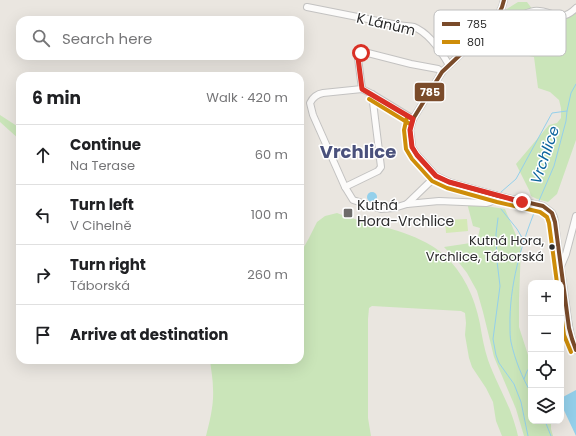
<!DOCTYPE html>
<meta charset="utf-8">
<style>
body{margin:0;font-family:Poppins,sans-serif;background:#f6f6f6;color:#202124}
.controls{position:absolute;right:12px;bottom:12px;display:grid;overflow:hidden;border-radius:8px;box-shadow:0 4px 16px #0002}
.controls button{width:36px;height:36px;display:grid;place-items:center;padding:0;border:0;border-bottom:1px solid #e0e0e0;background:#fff;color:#202124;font:20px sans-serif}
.stop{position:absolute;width:12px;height:12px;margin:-9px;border:3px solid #d93025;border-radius:50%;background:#fff}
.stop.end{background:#d93025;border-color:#fff;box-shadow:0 1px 4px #0008}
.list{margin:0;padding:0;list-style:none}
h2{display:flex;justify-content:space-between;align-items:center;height:52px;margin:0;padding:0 16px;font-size:17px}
h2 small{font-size:13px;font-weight:400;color:#757577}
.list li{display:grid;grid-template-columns:26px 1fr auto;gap:12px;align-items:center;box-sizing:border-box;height:60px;padding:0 16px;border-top:1px solid #e0e0e0}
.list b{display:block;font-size:15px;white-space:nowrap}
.list p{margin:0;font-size:13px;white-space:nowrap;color:#757577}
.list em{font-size:13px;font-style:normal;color:#757577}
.icon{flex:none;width:22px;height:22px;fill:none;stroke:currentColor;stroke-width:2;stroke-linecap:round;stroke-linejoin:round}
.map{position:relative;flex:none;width:576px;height:436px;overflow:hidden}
.search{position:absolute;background:#fff;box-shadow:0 4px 16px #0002;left:16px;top:16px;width:288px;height:44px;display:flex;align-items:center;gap:10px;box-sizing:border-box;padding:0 14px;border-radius:12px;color:#757577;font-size:15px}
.panel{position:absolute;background:#fff;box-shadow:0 4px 16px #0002;left:16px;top:72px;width:288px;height:292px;border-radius:12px}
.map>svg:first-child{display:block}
.green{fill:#cae5b9}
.pitch{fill:#d4e9b6}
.water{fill:#94d0eb}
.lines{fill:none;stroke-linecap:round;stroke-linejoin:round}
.stream{stroke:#94d0eb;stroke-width:1}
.minor-casing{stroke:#c3c2c1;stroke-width:8}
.minor{stroke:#fcfbfa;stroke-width:6}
.bus-1-casing{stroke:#fff;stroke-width:7}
.bus-2-casing{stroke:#fff;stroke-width:7}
.bus-1{stroke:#7a4b2a;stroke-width:4}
.bus-2{stroke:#ce8d09;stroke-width:4}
.route{stroke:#d93025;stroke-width:5}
.poi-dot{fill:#6e6c6a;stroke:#fff;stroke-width:1.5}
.bus-dot{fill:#2b2b2b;stroke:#fff;stroke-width:1.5}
.labels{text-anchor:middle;stroke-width:3;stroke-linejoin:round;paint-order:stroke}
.bus-label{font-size:13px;fill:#2b2b2b;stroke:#fff;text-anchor:end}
.street-label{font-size:14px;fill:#2b2b2b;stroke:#fff}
.poi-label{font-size:14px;fill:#2b2b2b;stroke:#fff;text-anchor:start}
.water-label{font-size:15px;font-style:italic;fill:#0c649d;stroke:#fff}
.district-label{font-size:18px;font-weight:bold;fill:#4a517c;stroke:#fff}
.key{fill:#fff;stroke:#bfbfbf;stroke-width:1}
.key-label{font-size:11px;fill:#2b2b2b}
.line-badge{stroke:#fff;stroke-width:1.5}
.badge-label{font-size:11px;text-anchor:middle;font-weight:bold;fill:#fff}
</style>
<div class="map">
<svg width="576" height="436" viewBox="0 0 576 436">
<rect width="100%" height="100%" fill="#eae6e0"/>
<!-- green -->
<g class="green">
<path d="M 518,2 L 527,2 L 536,14 L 548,16 L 557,19 L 568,18 L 576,3 L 576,140 L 557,194 L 548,202 L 537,199 L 531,196 L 529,190 L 516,164 L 549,125 L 557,123 L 561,118 L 561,108 L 559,100 L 550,92 L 538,88 L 534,57 L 499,50 L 486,38 L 505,10 Z"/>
<path d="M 0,115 L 20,128 L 20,140 L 0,122 Z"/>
<path d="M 467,203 L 505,209 L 521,247 L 519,299 L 519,327 L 529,358 L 531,359 L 531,421 L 551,421 L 551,429 L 553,436 L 524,436 L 516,409 L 494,357 L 483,312 L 477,291 L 467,273 L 460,264 L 444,247 L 477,242 L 480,228 L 473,226 Z"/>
<path d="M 337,213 C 368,225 403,228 432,246 C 459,263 474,293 480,324 C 482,336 484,348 488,360 C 494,377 503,393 510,410 C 513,418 516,427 518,436 L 502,436 L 496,421 L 493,402 L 486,388 L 472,367 L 469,358 L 465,335 L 466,323 L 465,313 L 461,311 L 372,306 L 369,308 L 368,319 L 368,418 L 371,436 L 206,436 C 210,421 214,404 213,389 C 213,379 211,370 210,360 L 300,360 L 300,254 L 309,238 L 317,222 L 325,216 Z"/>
</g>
<!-- pitch -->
<path class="pitch" d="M 467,219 L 468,231 L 446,233 L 445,220 Z"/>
<!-- water -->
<g class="water">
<circle cx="372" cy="197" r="5"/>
<path d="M 576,390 L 576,436 L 561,404 L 561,398 Z"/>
</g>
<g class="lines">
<!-- stream -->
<g class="stream">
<path d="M 501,192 L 516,179 L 552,113 L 567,111"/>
<path d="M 538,203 L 554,166 L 566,121 L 567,111 L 571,93 L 576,84"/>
<path d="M 501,209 L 517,229 L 524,241"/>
<path d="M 498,218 L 496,234 L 497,261 L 500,286 L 493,339 L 496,355 L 499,363 L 514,384 L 521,402 L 528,436"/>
<path d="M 561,345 L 570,340"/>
<path d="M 524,379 L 527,371 L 531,366"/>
<path d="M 531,393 C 522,377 515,360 511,342 C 510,337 510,332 510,327 C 509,286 521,245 536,208"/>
<path d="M 545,421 L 551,436"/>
</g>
<!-- minor casing -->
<g class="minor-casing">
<g id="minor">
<path d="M 504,0 L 502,7 L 495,22 L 449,65 L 442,72 L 413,119 L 410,130 L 411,137 L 412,147 L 417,155 L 436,176 L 449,182 L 499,196 L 543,206 L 552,213 L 554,217 L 555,222 C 558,250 562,277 566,305 C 568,319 569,336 576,350"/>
<path d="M 307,7 L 398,25 C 403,26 409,26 414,27 C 429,33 441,51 449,65"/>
<path d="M 495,22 C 500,22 506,23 511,21 C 519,18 525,12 534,11 C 552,9 559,25 576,8"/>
<path d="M 362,89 L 358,58 L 359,54 L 364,52 L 411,64 L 438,69 L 442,72"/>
<path d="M 413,119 L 372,94 L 362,89 L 323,93 C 317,94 313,97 310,103 L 313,115 L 345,187 L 353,200 L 381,209 L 394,208 L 407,204 L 436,176"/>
<path d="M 345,187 L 378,171 L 381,167 L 372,94"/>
<path d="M 407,204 L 439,201 L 486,203 L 490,202 L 494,200 L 495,195"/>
<path d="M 561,266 L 566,254 L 576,216"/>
</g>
</g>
<!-- minor -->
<use href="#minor" class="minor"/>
<!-- bus-1 casing -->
<g class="bus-1-casing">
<path id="bus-1" d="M 504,0 L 502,7 L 495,22 L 442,72 L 413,119 L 410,130 L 412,147 L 417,155 L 436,176 L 449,182 L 499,196 L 543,206 L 552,213 L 555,222 L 569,328 L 572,339 L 576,350"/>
</g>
<!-- bus-2 casing -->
<g class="bus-2-casing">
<g id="bus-2">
<path d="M 369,99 L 410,124"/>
<path d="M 407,117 L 404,130 L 406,149 L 412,159 L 432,181 L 447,188 L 497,202 L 540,212 L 547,217 L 549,223 L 557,283"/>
<path d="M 561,313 L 564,335 L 571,352"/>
</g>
</g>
<!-- bus-1 -->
<use href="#bus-1" class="bus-1"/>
<!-- bus-2 -->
<use href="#bus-2" class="bus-2"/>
</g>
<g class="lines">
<!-- route -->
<path class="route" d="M 361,53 L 359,54 L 358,58 L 362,89 L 413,119 L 410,130 L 412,147 L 417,155 L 436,176 L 449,182 L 522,202"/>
</g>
<!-- markers -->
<rect class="poi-dot" x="343" y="208" width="10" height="10" rx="2"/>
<circle class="bus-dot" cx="552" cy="247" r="3.5"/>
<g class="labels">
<!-- bus labels -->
<g class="bus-label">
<text x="544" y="245">Kutná Hora,<tspan x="544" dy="16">Vrchlice, Táborská</tspan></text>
</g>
<!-- street labels -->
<g class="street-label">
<text transform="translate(386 24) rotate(13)" y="5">K Lánům</text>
</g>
<!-- poi labels -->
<g class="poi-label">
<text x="357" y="210">Kutná<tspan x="357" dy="16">Hora-Vrchlice</tspan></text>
</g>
<!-- water labels -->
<g class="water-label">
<text transform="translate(545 155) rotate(-71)" y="5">Vrchlice</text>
</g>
<!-- district labels -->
<g class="district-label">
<text x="358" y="158">Vrchlice</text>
</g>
</g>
<!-- legend -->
<rect x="434" y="10" width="132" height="46" rx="6" class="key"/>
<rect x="442" y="22" width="18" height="4" fill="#7a4b2a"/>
<rect x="442" y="40" width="18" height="4" fill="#ce8d09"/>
<g class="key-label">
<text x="467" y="28">785</text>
<text x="467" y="46">801</text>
</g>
<rect class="line-badge" x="414" y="82" width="31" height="20" rx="4" fill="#7a4b2a"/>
<g class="badge-label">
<text x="430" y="96">785</text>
</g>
</svg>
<div class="controls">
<button>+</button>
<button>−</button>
<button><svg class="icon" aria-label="locate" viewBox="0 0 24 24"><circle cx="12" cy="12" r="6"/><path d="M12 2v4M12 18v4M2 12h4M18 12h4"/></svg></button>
<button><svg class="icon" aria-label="layers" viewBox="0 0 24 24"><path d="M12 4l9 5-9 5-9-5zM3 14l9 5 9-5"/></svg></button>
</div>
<div class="stop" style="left:361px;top:53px"></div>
<div class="stop end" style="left:522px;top:202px"></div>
<div class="search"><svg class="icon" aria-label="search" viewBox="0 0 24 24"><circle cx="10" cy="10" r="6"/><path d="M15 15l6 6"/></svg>Search here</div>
<section class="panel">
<h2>6 min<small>Walk · 420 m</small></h2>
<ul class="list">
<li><svg class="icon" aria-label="ahead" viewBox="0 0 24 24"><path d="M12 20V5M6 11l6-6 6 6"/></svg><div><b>Continue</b><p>Na Terase</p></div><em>60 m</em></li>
<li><svg class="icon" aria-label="left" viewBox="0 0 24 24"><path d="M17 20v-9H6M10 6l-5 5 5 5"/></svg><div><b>Turn left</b><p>V Cihelně</p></div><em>100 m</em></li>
<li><svg class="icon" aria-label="right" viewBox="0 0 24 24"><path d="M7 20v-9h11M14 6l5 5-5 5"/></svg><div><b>Turn right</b><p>Táborská</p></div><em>260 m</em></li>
<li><svg class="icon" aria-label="arrive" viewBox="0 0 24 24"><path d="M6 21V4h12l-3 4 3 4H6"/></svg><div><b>Arrive at destination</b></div></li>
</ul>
</section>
</div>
